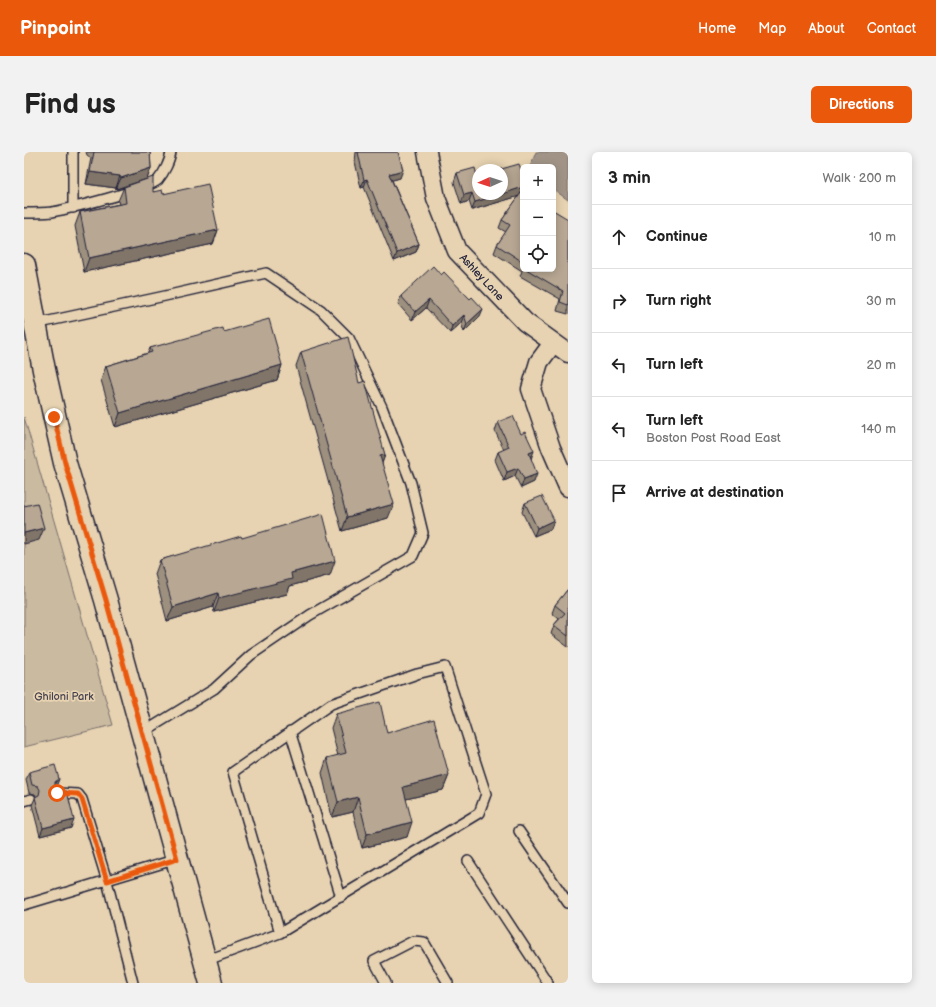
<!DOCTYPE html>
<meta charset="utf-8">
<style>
body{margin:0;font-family:"Balsamiq Sans",sans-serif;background:#f2f2f2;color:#222}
.controls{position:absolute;right:12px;top:12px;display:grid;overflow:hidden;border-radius:6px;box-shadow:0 2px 10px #0003}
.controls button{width:36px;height:36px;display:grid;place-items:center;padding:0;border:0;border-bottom:1px solid #e0e0e0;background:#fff;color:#222;font:20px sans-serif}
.compass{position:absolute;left:448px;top:12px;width:36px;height:36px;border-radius:50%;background:#fff;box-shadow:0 2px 10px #0003;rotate:267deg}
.stop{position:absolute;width:12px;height:12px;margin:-9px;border:3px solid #ea580c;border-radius:50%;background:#fff}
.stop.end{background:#ea580c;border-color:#fff;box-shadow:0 1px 4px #0008}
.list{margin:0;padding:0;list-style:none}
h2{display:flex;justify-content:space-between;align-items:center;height:52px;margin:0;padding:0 16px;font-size:17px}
h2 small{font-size:13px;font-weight:400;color:#767676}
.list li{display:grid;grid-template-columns:26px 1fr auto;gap:12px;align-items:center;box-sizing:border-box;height:64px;padding:0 16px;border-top:1px solid #e0e0e0}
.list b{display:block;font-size:15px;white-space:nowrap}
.list p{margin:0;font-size:13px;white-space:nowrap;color:#767676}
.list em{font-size:13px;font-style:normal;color:#767676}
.icon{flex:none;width:22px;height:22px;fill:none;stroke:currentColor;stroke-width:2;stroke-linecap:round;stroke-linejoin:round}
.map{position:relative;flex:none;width:544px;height:831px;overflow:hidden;border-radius:6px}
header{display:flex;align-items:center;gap:24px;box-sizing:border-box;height:56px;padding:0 20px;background:#ea580c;color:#fff}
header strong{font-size:19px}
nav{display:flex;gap:22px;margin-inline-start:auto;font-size:14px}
.intro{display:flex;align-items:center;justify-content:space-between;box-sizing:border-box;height:96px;padding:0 24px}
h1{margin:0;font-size:28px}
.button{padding:10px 18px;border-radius:6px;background:#ea580c;color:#fff;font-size:14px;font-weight:700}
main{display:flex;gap:24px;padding:0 24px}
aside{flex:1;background:#fff;border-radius:6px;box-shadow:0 2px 10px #0003}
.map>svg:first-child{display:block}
.green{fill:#cabaa0;stroke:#766e6e}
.water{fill:#a19487;stroke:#6e6669}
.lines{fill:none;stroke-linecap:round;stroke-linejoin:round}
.service-casing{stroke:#22223b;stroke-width:12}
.minor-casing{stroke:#22223b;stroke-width:21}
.primary-casing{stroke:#22223b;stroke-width:25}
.service{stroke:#e7d3b1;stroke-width:9}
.minor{stroke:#e7d3b1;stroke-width:18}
.primary{stroke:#e7d3b1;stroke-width:22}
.wall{fill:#9d907e;stroke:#22223b}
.shaded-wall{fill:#807567;stroke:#22223b}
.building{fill:#b7a793;stroke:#22223b}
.route{stroke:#ea580c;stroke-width:5}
.labels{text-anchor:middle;stroke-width:3.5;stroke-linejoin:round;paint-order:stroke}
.street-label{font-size:11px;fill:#22223b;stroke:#e7d3b1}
.park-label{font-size:11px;fill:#44404f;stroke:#e7d3b1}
</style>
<header>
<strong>Pinpoint</strong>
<nav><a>Home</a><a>Map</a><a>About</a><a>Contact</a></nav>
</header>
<div class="intro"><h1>Find us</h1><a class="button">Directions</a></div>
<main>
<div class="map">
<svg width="544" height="831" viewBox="0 0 544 831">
<rect width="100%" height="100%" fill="#e7d3b1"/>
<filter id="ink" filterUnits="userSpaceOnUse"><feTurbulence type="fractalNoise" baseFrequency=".025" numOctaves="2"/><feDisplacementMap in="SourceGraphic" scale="8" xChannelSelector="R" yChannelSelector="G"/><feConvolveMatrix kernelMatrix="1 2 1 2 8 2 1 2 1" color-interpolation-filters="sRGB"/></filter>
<g filter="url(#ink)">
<!-- green -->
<path class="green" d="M 0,265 L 89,573 L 0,595 Z"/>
<!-- water -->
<path class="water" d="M 512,0 L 544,0 L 544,48 L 529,37 L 529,15 L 506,15 Z"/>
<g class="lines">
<!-- service casing -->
<g class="service-casing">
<g id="service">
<path d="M 49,0 L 49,56"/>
<path d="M 0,61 C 9,61 19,61 28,60 C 44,57 125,37 134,28 C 140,21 146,9 147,0"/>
<path d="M 11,172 L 141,144 L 242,121 L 297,158 L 325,186 L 358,255 L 387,331 L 399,381 L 389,404 L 286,463 L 227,503 L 190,537 L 118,581"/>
<path d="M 266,579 L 317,745"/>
<path d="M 33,641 L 54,642 L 58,647 L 83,729 L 109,831"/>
<path d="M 0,649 L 7,647"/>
<path d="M 495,679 L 544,751"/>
<path d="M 444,709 L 524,831"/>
<path d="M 0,753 L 153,707"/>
<path d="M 181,809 L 256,781 L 455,661 L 462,642 L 421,515 L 393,522 L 307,552 L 209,620 L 256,781"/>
<path d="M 362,831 L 350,809 L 389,789 L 400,790 L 424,831"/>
</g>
</g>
<!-- minor casing -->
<g class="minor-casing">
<g id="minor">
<path d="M 403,0 L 412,46 L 433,99 L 501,170 L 544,201"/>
<path d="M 529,191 L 515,210 L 507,237 L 527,296 L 544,335"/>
</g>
</g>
<!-- primary casing -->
<g class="primary-casing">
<path id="primary" d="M 0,113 L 20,218 L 41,311 L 82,448 L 187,831"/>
</g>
<!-- service -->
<use href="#service" class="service"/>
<!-- minor -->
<use href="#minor" class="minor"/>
<!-- primary -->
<use href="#primary" class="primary"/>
</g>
<!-- wall -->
<g class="wall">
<path d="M 62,0 L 126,0 L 127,16 L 123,27 L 129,40 L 139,42 L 194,78 L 189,92 L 60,120 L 51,74 L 56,60 L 95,52 L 94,49 L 100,35 L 92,37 L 92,36 L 62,32 L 67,6 L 63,3 Z"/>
<path d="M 332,0 L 374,0 L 376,26 L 368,28 L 395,92 L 392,100 L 370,109 L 340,35 L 337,36 L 331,10 Z"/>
<path d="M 433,21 L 453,24 L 499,23 L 499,117 L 529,117 L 544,67 L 544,162 L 533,159 L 536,147 L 496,124 L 498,119 L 470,101 L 473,93 L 482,80 L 475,76 L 478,68 L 495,44 L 448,58 L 445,49 L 437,52 L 430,30 Z"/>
<path d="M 417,123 L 446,147 L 456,164 L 440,180 L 437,171 L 426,181 L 402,156 L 388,168 L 374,152 L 377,144 Z"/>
<path d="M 200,180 L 258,213 L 253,228 L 91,275 L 77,228 L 82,214 L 124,201 L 126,196 Z"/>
<path d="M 277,200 L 335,231 L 361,303 L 358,311 L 364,366 L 318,379 L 272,214 Z"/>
<path d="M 474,270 L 507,306 L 510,330 L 497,336 L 491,324 L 480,329 L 471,308 L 474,300 L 480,298 L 471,279 Z"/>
<path d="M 501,351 L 527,377 L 510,384 L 498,360 Z"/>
<path d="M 218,386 L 306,423 L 266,434 L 263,442 L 190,460 L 189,455 L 143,469 L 131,422 L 136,408 Z"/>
<path d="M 544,437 L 544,495 L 527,482 L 530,473 L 535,467 L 528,461 L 531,453 Z"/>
<path d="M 312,562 L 363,581 L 425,623 L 419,638 L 382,647 L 383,685 L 338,696 L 329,660 L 308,665 L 298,621 L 303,606 L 314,604 L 307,576 Z"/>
<path d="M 5,620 L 32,635 L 31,636 L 47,676 L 16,684 L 8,653 L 12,644 L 11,642 L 5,641 L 2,628 Z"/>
</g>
<!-- shaded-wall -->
<g class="shaded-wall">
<path d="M 127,16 L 123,27 L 92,37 L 97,26 Z"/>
<path d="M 379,18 L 376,26 L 362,30 L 365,22 Z"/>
<path d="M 66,20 L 96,24 L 92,36 L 62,32 Z"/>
<path d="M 343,27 L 340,35 L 337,36 L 340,28 Z"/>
<path d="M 499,35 L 499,43 L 448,58 L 451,50 Z"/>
<path d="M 448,41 L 445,49 L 437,52 L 440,43 Z"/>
<path d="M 194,78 L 189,92 L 60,120 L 65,106 Z"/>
<path d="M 395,92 L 392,100 L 370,109 L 373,101 Z"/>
<path d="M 405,148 L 402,156 L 388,168 L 391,160 Z"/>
<path d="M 459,157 L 456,164 L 440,180 L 443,172 Z"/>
<path d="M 440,163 L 437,171 L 426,181 L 428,174 Z"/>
<path d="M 258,213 L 253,228 L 91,275 L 96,261 Z"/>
<path d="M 510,299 L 507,307 L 505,301 Z"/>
<path d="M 361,303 L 356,317 L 356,304 Z"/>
<path d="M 494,316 L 491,324 L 480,329 L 483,320 Z"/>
<path d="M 513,322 L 510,330 L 497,336 L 500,327 Z"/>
<path d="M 370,352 L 364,366 L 318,379 L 323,365 Z"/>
<path d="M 530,368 L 527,377 L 510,384 L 513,376 Z"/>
<path d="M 20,376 L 15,388 L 0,392 L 0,381 Z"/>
<path d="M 311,409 L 306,423 L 266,434 L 263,442 L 190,460 L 195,446 L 267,421 Z"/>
<path d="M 194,441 L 189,455 L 143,469 L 149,455 Z"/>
<path d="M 425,623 L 419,638 L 374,649 L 379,635 Z"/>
<path d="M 35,627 L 32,635 L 28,638 L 31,630 Z"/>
<path d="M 334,645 L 329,660 L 308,665 L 314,650 Z"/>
<path d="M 50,668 L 47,676 L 16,684 L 19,676 Z"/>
<path d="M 388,670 L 383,685 L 338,696 L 343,682 Z"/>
</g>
<!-- building -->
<g class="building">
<path d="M 70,0 L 126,0 L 127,16 L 97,26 L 96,24 L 66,20 Z"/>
<path d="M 334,0 L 374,0 L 379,18 L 365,22 L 395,92 L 373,101 L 343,27 L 340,28 Z"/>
<path d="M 495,12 L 499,23 L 499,35 L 478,42 L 478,18 L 474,18 Z"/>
<path d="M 451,16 L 453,24 L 454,24 L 454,42 L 477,42 L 451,50 L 448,41 L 440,43 L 433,21 Z"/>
<path d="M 129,25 L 129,40 L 138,38 L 139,42 L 184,32 L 194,78 L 65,106 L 56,60 L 102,51 L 100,35 Z"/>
<path d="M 499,38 L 499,110 L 473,93 L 486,73 L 478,68 Z"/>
<path d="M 529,58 L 544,67 L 544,153 L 536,150 L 539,139 L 502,117 L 529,117 Z"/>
<path d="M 409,114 L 417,123 L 420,120 L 446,147 L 448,145 L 459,157 L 443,172 L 440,163 L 428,174 L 405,148 L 391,160 L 377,144 Z"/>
<path d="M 245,167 L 258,213 L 96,261 L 82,214 L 128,200 L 126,196 L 199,176 L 200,180 Z"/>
<path d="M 324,185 L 335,231 L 341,229 L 361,303 L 356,304 L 370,352 L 323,365 L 277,200 Z"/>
<path d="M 489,264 L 497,282 L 501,280 L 510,299 L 505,301 L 513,322 L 500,327 L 494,316 L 483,320 L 474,300 L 485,295 L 474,270 Z"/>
<path d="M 518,344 L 530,368 L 513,376 L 501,351 Z"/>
<path d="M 13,351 L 20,376 L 0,381 L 0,354 Z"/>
<path d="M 299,362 L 311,409 L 267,421 L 268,427 L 195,446 L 194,441 L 149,455 L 136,408 L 217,384 L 218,386 Z"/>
<path d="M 544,437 L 544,484 L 530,473 L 541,461 L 531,453 Z"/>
<path d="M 356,550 L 363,581 L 410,567 L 425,623 L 379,635 L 388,670 L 343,682 L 334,645 L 314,650 L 303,606 L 322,601 L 312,562 Z"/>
<path d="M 31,613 L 35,627 L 31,630 L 31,635 L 33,638 L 38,640 L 43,639 L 50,668 L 19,676 L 11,645 L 15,643 L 16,638 L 14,634 L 8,633 L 5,620 Z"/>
</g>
</g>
<g class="lines" filter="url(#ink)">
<!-- route -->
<path class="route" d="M 30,265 L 41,311 L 82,448 L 153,707 L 83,729 L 58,647 L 54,642 L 33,641"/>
</g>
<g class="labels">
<!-- street labels -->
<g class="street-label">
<text transform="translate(458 125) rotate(47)" y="4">Ashley Lane</text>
</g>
<!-- park labels -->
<g class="park-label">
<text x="40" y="548">Ghiloni Park</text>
</g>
</g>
</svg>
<div class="controls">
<button>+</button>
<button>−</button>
<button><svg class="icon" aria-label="locate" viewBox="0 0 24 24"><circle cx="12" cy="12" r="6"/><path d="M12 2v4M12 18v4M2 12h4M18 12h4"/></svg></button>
</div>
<svg class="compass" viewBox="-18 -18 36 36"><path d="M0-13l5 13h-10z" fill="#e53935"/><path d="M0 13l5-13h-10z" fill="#767676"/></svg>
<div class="stop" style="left:33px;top:641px"></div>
<div class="stop end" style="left:30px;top:265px"></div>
</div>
<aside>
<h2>3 min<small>Walk · 200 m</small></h2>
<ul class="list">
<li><svg class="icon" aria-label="ahead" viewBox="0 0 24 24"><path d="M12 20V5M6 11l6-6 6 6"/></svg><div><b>Continue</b></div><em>10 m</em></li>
<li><svg class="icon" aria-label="right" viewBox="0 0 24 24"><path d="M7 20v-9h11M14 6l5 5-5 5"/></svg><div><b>Turn right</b></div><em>30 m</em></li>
<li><svg class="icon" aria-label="left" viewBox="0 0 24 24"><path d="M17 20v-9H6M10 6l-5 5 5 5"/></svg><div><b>Turn left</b></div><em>20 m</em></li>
<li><svg class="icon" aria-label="left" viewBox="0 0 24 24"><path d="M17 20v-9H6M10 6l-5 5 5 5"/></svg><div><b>Turn left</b><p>Boston Post Road East</p></div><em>140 m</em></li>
<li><svg class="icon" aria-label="arrive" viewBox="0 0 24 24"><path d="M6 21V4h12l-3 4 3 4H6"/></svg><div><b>Arrive at destination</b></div></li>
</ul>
</aside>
</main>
